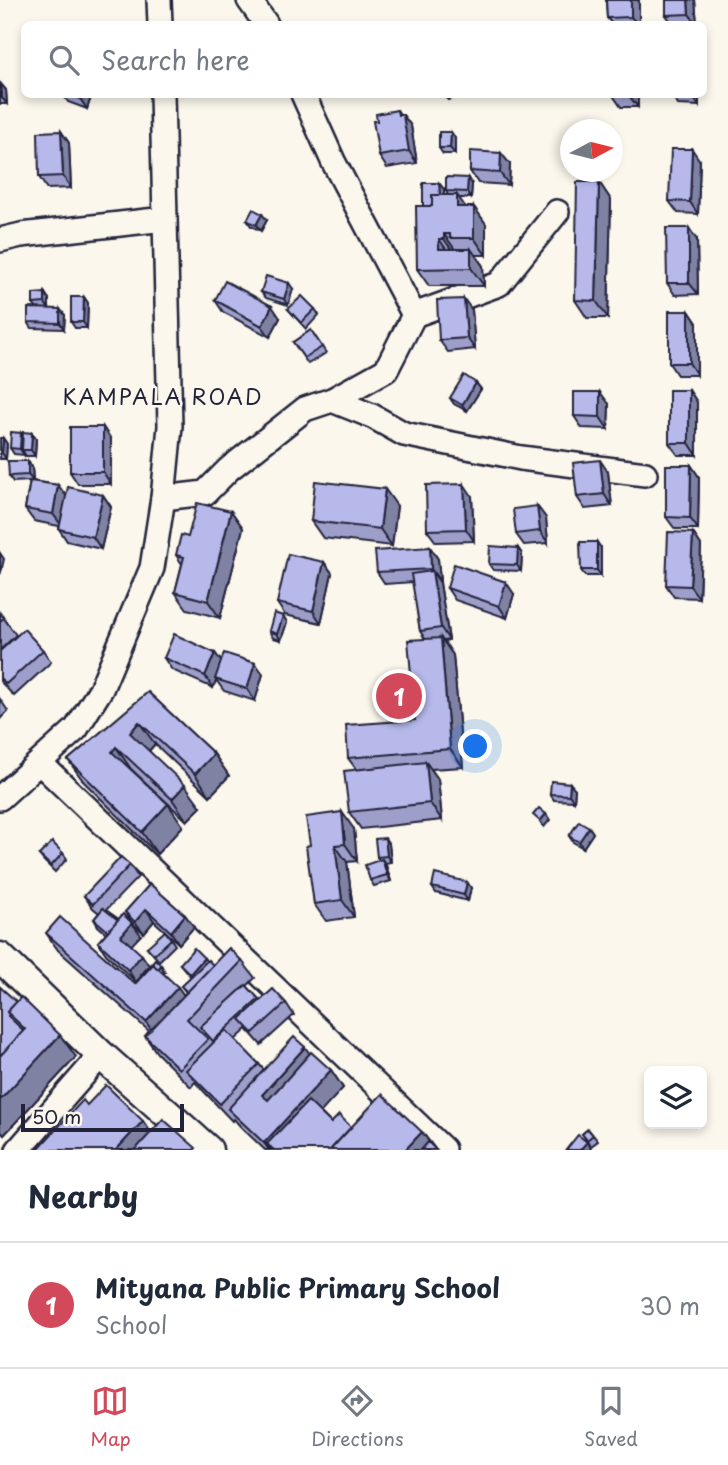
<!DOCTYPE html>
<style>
body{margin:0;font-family:"Playpen Sans",sans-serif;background:#f6f6f7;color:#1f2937}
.controls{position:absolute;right:21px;bottom:21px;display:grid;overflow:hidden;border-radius:10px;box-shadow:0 4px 10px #0003}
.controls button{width:63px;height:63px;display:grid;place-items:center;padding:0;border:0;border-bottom:2px solid #e0e1e3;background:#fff;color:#1f2937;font:35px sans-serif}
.compass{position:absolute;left:560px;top:119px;width:63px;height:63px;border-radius:50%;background:#fff;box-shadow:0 4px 10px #0003;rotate:83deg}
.scale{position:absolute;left:21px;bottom:18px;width:163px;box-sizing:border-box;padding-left:7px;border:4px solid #22223b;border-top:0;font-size:19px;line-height:24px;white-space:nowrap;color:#22223b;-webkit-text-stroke:5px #fbf7ec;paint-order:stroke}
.you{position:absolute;left:476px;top:747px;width:24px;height:24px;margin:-18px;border:5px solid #fff;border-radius:50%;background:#1a73e8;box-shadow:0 0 0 10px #1a73e833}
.badge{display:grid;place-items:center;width:46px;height:46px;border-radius:50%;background:#d1495b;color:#fff;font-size:23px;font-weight:700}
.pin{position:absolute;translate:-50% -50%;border:4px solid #fff;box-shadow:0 2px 7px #0006}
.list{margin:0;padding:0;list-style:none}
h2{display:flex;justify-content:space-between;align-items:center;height:91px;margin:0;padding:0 28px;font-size:30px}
h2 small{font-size:23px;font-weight:400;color:#747a83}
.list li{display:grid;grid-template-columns:46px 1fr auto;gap:21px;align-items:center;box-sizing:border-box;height:126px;padding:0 28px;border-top:2px solid #e0e1e3}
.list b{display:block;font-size:26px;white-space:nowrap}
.list p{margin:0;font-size:23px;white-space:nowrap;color:#747a83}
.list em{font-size:23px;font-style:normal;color:#747a83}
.icon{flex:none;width:38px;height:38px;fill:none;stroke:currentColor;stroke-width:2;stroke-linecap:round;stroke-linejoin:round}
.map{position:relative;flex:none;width:728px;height:1150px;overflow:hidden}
.search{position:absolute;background:#fff;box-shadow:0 4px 10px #0003;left:21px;right:21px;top:21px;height:77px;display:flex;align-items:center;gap:18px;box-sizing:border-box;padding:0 24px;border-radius:10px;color:#747a83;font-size:26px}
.sheet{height:217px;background:#fff}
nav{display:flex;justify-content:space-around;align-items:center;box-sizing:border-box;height:98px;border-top:2px solid #e0e1e3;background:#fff;font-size:19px;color:#747a83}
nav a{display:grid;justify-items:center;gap:4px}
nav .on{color:#d1495b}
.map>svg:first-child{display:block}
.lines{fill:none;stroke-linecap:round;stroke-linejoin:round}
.minor-casing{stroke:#22223b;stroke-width:28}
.major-casing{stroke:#22223b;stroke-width:33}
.minor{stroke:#fbf7ec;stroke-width:23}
.major{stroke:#fbf7ec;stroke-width:28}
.wall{fill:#9d9fca;stroke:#22223b;stroke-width:2}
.shaded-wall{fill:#8082a4;stroke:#22223b;stroke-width:2}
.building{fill:#b7b9eb;stroke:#22223b;stroke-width:2}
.labels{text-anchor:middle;stroke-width:5;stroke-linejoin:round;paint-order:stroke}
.quarter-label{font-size:21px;letter-spacing:2px;fill:#22223b;stroke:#fbf7ec}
</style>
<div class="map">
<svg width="728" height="1150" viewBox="0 0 728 1150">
<rect width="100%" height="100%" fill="#fbf7ec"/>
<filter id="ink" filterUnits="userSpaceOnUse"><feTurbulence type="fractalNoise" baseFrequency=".0143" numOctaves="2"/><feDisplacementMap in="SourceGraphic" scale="14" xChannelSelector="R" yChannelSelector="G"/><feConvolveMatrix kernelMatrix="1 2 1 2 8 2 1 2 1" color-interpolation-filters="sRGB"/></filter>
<g filter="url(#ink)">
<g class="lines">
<!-- minor casing -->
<g class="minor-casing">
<g id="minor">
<path d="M 159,0 L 160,24"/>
<path d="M 249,0 L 266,24"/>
<path d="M 303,94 L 333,161 L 414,315"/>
<path d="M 0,240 L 21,235 L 165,219"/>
<path d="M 332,400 L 386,370 L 414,315 L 499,284 L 557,212"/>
<path d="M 163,498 L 205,493 L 229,469 L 305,409 L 332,400 L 372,416 L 404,434 L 521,458 L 645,474"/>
<path d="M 40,763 L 443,1149"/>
<path d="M 0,798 L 76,729 L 101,689 L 152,568 L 163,498 L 170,426 L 162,94"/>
<path d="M 18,1150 L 101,1055"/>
</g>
</g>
<!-- major casing -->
<g class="major-casing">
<path id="major" d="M 0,957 L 101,1055 L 208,1150"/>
</g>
<!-- minor -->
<use href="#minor" class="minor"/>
<!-- major -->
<use href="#major" class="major"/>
</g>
<!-- wall -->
<g class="wall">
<path d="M 606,0 L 639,0 L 639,24 L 612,24 L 607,18 Z"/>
<path d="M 695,0 L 697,24 L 673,24 L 666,15 Z"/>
<path d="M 0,84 L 6,90 L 7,104 L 0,104 Z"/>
<path d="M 63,94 L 92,94 L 87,109 L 68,102 Z"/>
<path d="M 444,94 L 464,94 L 448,100 Z"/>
<path d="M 612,94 L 638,94 L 638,107 L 621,107 Z"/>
<path d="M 671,94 L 699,94 L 699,106 L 678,105 Z"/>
<path d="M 397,110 L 400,115 L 403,115 L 411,126 L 417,163 L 387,168 L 379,156 L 377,121 Z"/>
<path d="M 61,131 L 69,143 L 71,188 L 47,189 L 39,177 Z"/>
<path d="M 451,132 L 455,138 L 455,154 L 443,154 L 439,148 Z"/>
<path d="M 700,161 L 698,214 L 678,213 L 669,201 Z"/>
<path d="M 510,164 L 509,185 L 478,183 L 470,171 Z"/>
<path d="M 599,182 L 611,200 L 608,318 L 587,318 L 575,300 Z"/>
<path d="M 472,184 L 471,198 L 458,198 L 465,207 L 474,207 L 486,224 L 486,255 L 476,255 L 483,266 L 484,286 L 429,286 L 417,269 L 423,206 L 444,189 L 444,195 L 448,195 L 446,191 Z"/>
<path d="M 247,220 L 267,220 L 261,231 L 251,226 Z"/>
<path d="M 697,240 L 698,294 L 675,295 L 667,283 Z"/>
<path d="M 293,289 L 288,305 L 266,298 L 261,292 Z"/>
<path d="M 84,297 L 88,303 L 87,328 L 75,328 L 71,322 Z"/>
<path d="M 49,299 L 49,309 L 65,315 L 64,329 L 32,328 L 28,322 L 37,309 L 33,304 Z"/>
<path d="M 215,300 L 280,318 L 270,337 L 223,312 Z"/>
<path d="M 288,309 L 315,309 L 319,315 L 306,329 Z"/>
<path d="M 472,310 L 475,349 L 448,352 L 439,340 Z"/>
<path d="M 689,311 L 697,323 L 697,375 L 677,375 L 669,363 Z"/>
<path d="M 311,330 L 326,353 L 308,364 L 293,342 Z"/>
<path d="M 476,383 L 481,389 L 467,411 L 454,404 L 450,398 Z"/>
<path d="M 689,390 L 697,402 L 697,455 L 678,455 L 669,443 Z"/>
<path d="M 609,404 L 608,429 L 582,428 L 574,416 Z"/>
<path d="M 32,433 L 36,439 L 35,456 L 26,456 L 24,453 L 24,455 L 14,454 L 10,448 Z"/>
<path d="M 0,438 L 3,438 L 7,444 L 6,459 L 0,459 Z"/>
<path d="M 111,439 L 111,484 L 78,484 L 70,472 Z"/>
<path d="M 691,465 L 699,477 L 698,529 L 675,529 L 666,517 Z"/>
<path d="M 32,467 L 33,481 L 58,485 L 66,497 L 103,495 L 111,507 L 101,549 L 67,541 L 59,529 L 59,526 L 34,521 L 25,509 L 30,481 L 13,482 L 9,476 Z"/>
<path d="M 608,472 L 612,506 L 585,509 L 577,497 Z"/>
<path d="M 472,496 L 474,541 L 436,542 L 427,530 Z"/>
<path d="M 397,506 L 392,546 L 323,538 L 311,521 Z"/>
<path d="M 537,506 L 546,518 L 548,543 L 524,545 L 516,534 Z"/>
<path d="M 231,511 L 243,528 L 220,618 L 187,609 L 175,592 L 182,564 L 176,555 L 188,537 Z"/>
<path d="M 693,533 L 701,545 L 699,598 L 674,597 L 666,585 Z"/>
<path d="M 430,547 L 438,559 L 440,581 L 439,581 L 440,583 L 449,640 L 444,641 L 453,655 L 463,767 L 431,769 L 438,779 L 442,820 L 361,829 L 349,812 L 356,769 L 348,758 L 415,720 L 425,639 L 420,631 L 413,582 L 385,584 L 377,572 Z"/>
<path d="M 518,548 L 522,554 L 521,571 L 493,570 L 489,564 Z"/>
<path d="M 601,548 L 601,576 L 585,576 L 581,570 Z"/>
<path d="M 324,562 L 332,573 L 321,623 L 285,615 L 277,603 Z"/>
<path d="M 447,588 L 514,594 L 507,618 L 455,600 Z"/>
<path d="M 0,613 L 16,635 L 0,650 Z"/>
<path d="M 283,616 L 287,622 L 281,640 L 273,638 L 269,631 Z"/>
<path d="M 43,650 L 51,662 L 14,696 L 0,681 L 0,651 Z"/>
<path d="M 215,653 L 221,661 L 255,663 L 263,674 L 255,701 L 224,691 L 216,680 L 213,688 L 172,670 L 164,658 Z"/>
<path d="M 148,692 L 214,754 L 229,776 L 210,796 L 155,744 L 149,751 L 201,807 L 187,821 L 131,769 L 183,826 L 157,854 L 84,782 L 68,760 Z"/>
<path d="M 0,699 L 8,711 L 0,719 Z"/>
<path d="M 575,789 L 574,801 L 554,800 L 550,794 Z"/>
<path d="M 589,827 L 593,833 L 583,848 L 573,842 L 569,836 Z"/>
<path d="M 354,829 L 357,861 L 347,862 L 354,917 L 326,921 L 314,904 L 310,845 Z"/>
<path d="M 389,844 L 391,862 L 385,863 L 391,881 L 374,886 L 370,880 L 379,860 L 377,857 Z"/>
<path d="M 63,853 L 67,859 L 55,872 L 44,861 L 39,855 Z"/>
<path d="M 130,865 L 138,877 L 106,910 L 141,935 L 131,945 L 149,966 L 161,965 L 165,972 L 163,974 L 184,995 L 186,992 L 181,986 L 191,977 L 180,964 L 204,958 L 206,961 L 213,965 L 242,961 L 255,978 L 247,986 L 260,1001 L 286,1003 L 294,1015 L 261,1045 L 247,1029 L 235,1040 L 259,1064 L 264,1070 L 310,1054 L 331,1070 L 343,1088 L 320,1112 L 331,1123 L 351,1127 L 422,1132 L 436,1150 L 265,1150 L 240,1126 L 234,1119 L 232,1121 L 195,1082 L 191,1087 L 157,1053 L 145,1036 L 149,1031 L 58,950 L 46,933 L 135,984 L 141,976 L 136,982 L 106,954 L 98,942 L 106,933 L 98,926 L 94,919 L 99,913 L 93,908 L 84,896 Z"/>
<path d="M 467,882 L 471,888 L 468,901 L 436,893 L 432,887 Z"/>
<path d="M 150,884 L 185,915 L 194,927 L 179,944 L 154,921 L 144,933 L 133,924 L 125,912 Z"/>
<path d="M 171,939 L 175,945 L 159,961 L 147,947 Z"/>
<path d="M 0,987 L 76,1057 L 4,1135 L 0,1131 Z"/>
<path d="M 588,1129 L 598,1141 L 591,1146 L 582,1134 Z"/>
</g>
<!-- shaded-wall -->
<g class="shaded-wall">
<path d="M 631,0 L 639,0 L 639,24 L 637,24 L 631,17 Z"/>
<path d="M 688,0 L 695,0 L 697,24 L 689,14 Z"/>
<path d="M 1,84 L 6,90 L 7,104 L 2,98 Z"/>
<path d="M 80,94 L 92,94 L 87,109 L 79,97 Z"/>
<path d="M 629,94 L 638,94 L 638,107 L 629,96 Z"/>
<path d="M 691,94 L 699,94 L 699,106 Z"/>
<path d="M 397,110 L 404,120 L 403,115 L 411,126 L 417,163 L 409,151 Z"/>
<path d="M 61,131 L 69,143 L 71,188 L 63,176 Z"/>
<path d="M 451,132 L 455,138 L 455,154 L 450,148 Z"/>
<path d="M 692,149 L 700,161 L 698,214 L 690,202 Z"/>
<path d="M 501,153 L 510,164 L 509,185 L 500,173 Z"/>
<path d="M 468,178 L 472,184 L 471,198 L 467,192 Z"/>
<path d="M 599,182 L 611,200 L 608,318 L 596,301 Z"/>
<path d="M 439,183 L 444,189 L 444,211 L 440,205 Z"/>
<path d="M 457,195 L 469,212 L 457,207 Z"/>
<path d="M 474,207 L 486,224 L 486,255 L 474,238 Z"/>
<path d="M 262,214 L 267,220 L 261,231 L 256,225 Z"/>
<path d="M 689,228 L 697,240 L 698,294 L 689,283 Z"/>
<path d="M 444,234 L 456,251 L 456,256 L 444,239 Z"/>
<path d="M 439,239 L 451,256 L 439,249 Z"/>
<path d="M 471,249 L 483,266 L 484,286 L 471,268 Z"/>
<path d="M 289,283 L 293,289 L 288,305 L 284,299 Z"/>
<path d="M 45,293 L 49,299 L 49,309 L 45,303 Z"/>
<path d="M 84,297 L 88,303 L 87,328 L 83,322 Z"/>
<path d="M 464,299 L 472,310 L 475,349 L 467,338 Z"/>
<path d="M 272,306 L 280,318 L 270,337 L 262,326 Z"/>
<path d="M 60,309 L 65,315 L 64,329 L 60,323 Z"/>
<path d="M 689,311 L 697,323 L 697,375 L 689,363 Z"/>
<path d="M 476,383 L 481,389 L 467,411 L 462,405 Z"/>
<path d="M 689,390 L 697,402 L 697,455 L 689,443 Z"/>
<path d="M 600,392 L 609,404 L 608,429 L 600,417 Z"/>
<path d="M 103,427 L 111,439 L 111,484 L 103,472 Z"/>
<path d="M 21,433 L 25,439 L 22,450 L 24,453 L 24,455 L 20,449 Z"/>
<path d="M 32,433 L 36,439 L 35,456 L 31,450 Z"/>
<path d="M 3,438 L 7,444 L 6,459 L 2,453 Z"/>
<path d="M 600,460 L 608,472 L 612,506 L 604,494 Z"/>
<path d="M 28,461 L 32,467 L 33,481 L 28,475 Z"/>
<path d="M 691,465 L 699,477 L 698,529 L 690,518 Z"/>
<path d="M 464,484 L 472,496 L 474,541 L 466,529 Z"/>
<path d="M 58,485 L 67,497 L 62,526 L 53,514 Z"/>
<path d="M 385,489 L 397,506 L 392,546 L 380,529 Z"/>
<path d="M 103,495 L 111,507 L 101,549 L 93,537 Z"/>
<path d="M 537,506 L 546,518 L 548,543 L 540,531 Z"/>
<path d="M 231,511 L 243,528 L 220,618 L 208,601 Z"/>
<path d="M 693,533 L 701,545 L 699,598 L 690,586 Z"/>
<path d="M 597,542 L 601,548 L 601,576 L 597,570 Z"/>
<path d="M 430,547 L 438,559 L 440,581 L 431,569 Z"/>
<path d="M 518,548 L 522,554 L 521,571 L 517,565 Z"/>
<path d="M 0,553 L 4,559 L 1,572 L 0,570 Z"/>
<path d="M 324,562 L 332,573 L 321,623 L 313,611 Z"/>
<path d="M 432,571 L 440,583 L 449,640 L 441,628 Z"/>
<path d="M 506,582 L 514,594 L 507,618 L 499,606 Z"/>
<path d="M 283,616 L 287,622 L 281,640 L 277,634 Z"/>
<path d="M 441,638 L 453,655 L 463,767 L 450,749 Z"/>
<path d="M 215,653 L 223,664 L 213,688 L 205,676 Z"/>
<path d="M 255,663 L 263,674 L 255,701 L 247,689 Z"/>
<path d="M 139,722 L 155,744 L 145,755 L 130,733 Z"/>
<path d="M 116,747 L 131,769 L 127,774 L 112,752 Z"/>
<path d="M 214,754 L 229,776 L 210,796 L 195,774 Z"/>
<path d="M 426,762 L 438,779 L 442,820 L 430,803 Z"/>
<path d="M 570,783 L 575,789 L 574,801 L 569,795 Z"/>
<path d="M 185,785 L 201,807 L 187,821 L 172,799 Z"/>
<path d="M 168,804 L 183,826 L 157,854 L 142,832 Z"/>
<path d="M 342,812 L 354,829 L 357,861 L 345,844 Z"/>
<path d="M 546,814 L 550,820 L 544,827 L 540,821 Z"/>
<path d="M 589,827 L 593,833 L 583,848 L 579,842 Z"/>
<path d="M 385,838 L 389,844 L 391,862 L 387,856 Z"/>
<path d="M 335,845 L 347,862 L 354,917 L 342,900 Z"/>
<path d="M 382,859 L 386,865 L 391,881 L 387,875 Z"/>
<path d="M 467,882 L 471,888 L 468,901 L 464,895 Z"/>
<path d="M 146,909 L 154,921 L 144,933 L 135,922 Z"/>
<path d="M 185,915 L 194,927 L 179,944 L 171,932 Z"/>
<path d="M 132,923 L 141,935 L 129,948 L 121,936 Z"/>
<path d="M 142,955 L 150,967 L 136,982 L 128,970 Z"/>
<path d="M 204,958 L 208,964 L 194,980 L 190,974 Z"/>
<path d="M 161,965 L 165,972 L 151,987 L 147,981 Z"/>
<path d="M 178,987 L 190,1004 L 158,1039 L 146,1022 Z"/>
<path d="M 60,1035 L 76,1057 L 4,1135 L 0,1130 L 0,1100 Z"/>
<path d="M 305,1047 L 317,1064 L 274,1112 L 262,1095 Z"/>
<path d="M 331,1070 L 343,1088 L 286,1150 L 267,1144 L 271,1150 L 269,1150 L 264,1143 Z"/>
<path d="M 143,1121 L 155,1138 L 144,1150 L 116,1150 Z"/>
<path d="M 422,1132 L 435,1150 L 405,1150 Z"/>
<path d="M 587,1142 L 591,1148 L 589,1150 L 580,1150 Z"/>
</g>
<!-- building -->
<g class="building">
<path d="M 606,0 L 631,0 L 631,17 L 607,18 Z"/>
<path d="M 666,0 L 688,0 L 689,14 L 666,15 Z"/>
<path d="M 0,84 L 1,84 L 2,98 L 0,98 Z"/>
<path d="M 397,110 L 398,115 L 403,115 L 409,151 L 379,156 L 373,121 L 377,121 L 376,114 Z"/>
<path d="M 61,131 L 63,176 L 39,177 L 38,132 Z"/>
<path d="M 439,132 L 451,132 L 450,148 L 439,148 Z"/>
<path d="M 671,149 L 692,149 L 690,202 L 669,201 Z"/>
<path d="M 470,151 L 501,153 L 500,173 L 470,171 Z"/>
<path d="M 446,177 L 468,178 L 467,192 L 446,191 Z"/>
<path d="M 577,182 L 599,182 L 596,301 L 575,300 Z"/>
<path d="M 423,183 L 439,183 L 440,195 L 432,195 L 432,206 L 423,206 Z"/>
<path d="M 432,195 L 457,195 L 457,207 L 474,207 L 474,238 L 450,238 L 450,234 L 444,234 L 444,239 L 439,239 L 439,249 L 471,249 L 471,268 L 417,269 L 416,206 L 432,206 Z"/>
<path d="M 253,209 L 262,214 L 256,225 L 247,220 Z"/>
<path d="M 666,228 L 689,228 L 689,283 L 667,283 Z"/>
<path d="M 266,276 L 289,283 L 284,299 L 261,292 Z"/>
<path d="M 225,281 L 272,306 L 262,326 L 215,300 Z"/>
<path d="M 45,293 L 45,303 L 33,304 L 33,294 Z"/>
<path d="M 302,296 L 315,309 L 301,323 L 288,309 Z"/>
<path d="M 71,297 L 84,297 L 83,322 L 71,322 Z"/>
<path d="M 464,299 L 467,338 L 439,340 L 437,300 Z"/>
<path d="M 28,308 L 60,309 L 60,323 L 28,322 Z"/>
<rect x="669" y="311" width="20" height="52"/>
<path d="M 311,330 L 322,347 L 304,358 L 293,342 Z"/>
<path d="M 464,375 L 476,383 L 462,405 L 450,398 Z"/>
<rect x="669" y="390" width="20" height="53"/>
<path d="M 574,392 L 600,392 L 600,417 L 574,416 Z"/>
<rect x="70" y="427" width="33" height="45"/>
<path d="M 11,432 L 21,433 L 20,449 L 10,448 Z"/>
<path d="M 23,432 L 32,433 L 31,450 L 22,450 Z"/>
<path d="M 0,438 L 3,438 L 2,453 L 0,453 Z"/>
<path d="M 600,460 L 604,494 L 577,497 L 573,463 Z"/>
<path d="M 8,461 L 28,461 L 28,475 L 9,476 Z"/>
<path d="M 666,465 L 691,465 L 690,518 L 666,517 Z"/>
<path d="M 30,481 L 58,485 L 53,514 L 25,509 Z"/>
<path d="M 315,481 L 385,489 L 380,529 L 311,521 Z"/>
<path d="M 464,484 L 466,529 L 427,530 L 426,485 Z"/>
<path d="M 68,487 L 103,495 L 93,537 L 59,529 Z"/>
<path d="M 197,503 L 231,511 L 208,601 L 175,592 L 184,557 L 176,555 L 181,535 L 188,537 Z"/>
<path d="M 537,506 L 540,531 L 516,534 L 513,509 Z"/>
<path d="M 668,532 L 693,533 L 690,586 L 666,585 Z"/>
<path d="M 580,542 L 597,542 L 597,570 L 581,570 Z"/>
<path d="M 490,546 L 518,548 L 517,565 L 489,564 Z"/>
<path d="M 430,547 L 431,569 L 377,572 L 375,551 Z"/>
<path d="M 288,554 L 324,562 L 313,611 L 277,603 Z"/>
<path d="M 454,564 L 506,582 L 499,606 L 447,588 Z"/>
<path d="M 432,571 L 441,628 L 420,631 L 411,574 Z"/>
<path d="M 0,613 L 4,618 L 0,621 Z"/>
<path d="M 274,613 L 283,616 L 277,634 L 269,631 Z"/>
<path d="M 24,629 L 43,650 L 6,684 L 0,678 L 0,651 Z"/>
<path d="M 174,634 L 215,653 L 205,676 L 164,658 Z"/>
<path d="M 441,638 L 450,749 L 348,758 L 346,725 L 415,720 L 408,640 Z"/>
<path d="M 224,653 L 255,663 L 247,689 L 215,679 Z"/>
<path d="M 148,692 L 214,754 L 195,774 L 139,722 L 130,733 L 185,785 L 172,799 L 116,747 L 112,752 L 168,804 L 142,832 L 68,760 Z"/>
<path d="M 426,762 L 430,803 L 349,812 L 344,771 Z"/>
<path d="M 551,781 L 570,783 L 569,795 L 550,794 Z"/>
<path d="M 539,808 L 546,814 L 540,821 L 533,815 Z"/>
<path d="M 342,812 L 345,844 L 335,845 L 342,900 L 314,904 L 306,846 L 310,845 L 306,817 Z"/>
<path d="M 579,821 L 589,827 L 579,842 L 569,836 Z"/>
<path d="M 385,838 L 387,856 L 377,857 L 375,839 Z"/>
<path d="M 52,842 L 63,853 L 51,866 L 39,855 Z"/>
<path d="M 121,857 L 130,865 L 93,904 L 84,896 Z"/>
<path d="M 382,859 L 387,875 L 370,880 L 365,865 Z"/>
<path d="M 435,874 L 467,882 L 464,895 L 432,887 Z"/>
<path d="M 150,884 L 185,915 L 171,932 L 146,909 L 135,922 L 125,912 Z"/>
<path d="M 103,908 L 118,920 L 108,931 L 94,919 Z"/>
<path d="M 123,914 L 132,923 L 121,936 L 142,955 L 128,970 L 98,942 Z"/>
<path d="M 60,917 L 135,984 L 153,964 L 178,987 L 146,1022 L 46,933 Z"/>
<path d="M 165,931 L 171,939 L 154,955 L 147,947 Z"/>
<path d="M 194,948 L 204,958 L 190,974 L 180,964 Z"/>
<path d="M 229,948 L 242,961 L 187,1019 L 208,1039 L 179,1069 L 145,1036 Z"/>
<path d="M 155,959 L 161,965 L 158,969 L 153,964 L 142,976 L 141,975 Z"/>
<path d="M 208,960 L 213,965 L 187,992 L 181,986 Z"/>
<path d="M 246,985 L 259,999 L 213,1041 L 200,1027 Z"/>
<path d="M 0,987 L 17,1002 L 7,1012 L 9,1015 L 8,1016 L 24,1031 L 0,1056 Z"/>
<path d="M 273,989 L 286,1003 L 253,1033 L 240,1019 Z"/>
<path d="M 21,997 L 60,1035 L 0,1100 L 0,1056 L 25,1029 L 7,1012 Z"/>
<path d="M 226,1030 L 259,1064 L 220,1104 L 186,1070 Z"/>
<path d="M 294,1037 L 305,1047 L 262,1095 L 268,1100 L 311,1052 L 331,1070 L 264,1143 L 228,1109 Z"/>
<path d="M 106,1085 L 143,1121 L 116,1150 L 37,1150 L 83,1100 L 87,1105 Z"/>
<path d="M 382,1094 L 422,1132 L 405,1150 L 330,1150 Z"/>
<path d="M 308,1101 L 331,1123 L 339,1115 L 351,1127 L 330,1150 L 274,1150 L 267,1144 Z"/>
<path d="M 163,1119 L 196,1148 L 194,1150 L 135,1150 Z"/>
<path d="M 588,1129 L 593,1135 L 587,1140 L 582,1134 Z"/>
<path d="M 578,1135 L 587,1142 L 580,1150 L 566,1150 Z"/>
<path d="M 428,1142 L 436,1150 L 421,1150 Z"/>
</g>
</g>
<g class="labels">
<!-- quarter labels -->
<g class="quarter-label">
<text x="163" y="405">KAMPALA ROAD</text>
</g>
</g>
</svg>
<div class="controls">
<button><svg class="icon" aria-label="layers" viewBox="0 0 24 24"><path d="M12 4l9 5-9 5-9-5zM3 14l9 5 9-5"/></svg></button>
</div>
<svg class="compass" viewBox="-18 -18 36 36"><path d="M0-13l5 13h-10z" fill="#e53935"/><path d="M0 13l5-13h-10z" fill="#747a83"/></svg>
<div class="scale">50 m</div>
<div class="you"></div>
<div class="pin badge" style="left:399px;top:696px">1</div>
<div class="search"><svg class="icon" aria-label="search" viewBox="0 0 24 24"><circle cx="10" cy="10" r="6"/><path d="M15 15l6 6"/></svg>Search here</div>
</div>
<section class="sheet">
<h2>Nearby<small></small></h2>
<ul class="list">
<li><span class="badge">1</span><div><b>Mityana Public Primary School</b><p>School</p></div><em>30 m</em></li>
</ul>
</section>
<nav>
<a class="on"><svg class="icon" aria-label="map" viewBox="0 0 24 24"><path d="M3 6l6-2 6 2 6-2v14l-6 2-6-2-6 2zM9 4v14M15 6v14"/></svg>Map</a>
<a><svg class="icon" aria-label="directions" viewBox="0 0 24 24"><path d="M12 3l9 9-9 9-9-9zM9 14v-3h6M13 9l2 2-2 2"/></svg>Directions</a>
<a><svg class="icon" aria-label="saved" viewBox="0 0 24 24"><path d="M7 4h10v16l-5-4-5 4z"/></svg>Saved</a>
</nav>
